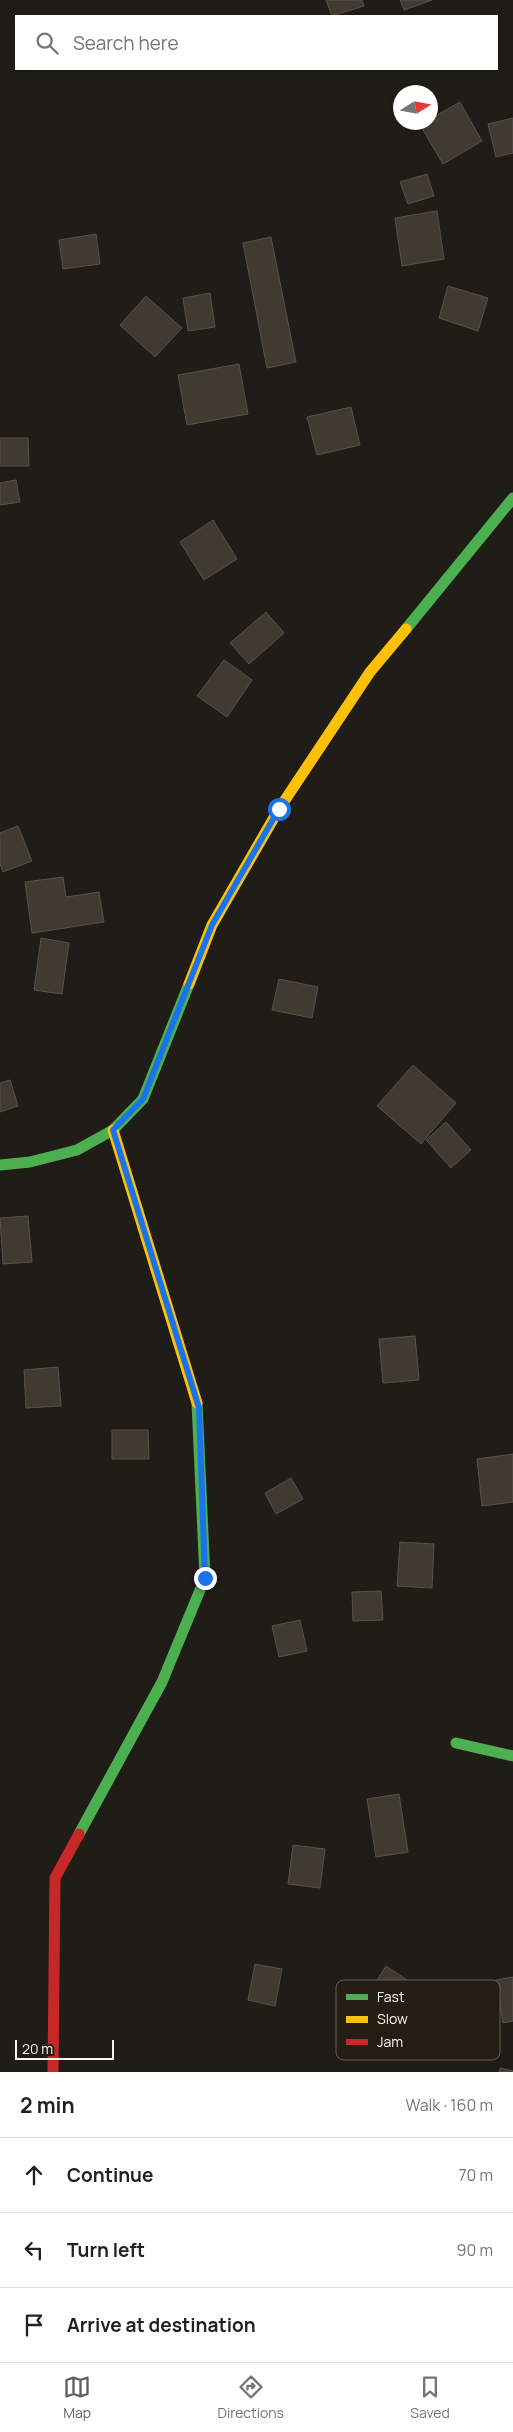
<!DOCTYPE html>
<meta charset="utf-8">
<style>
body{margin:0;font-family:Manrope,sans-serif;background:#f6f6f6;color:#202124}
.compass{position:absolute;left:393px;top:85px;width:45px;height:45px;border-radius:50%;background:#fff;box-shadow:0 1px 4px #0004;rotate:79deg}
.scale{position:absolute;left:15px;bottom:12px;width:99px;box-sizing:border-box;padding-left:5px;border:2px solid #f8f4ee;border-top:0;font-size:14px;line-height:18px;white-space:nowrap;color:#f8f4ee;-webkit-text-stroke:4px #241d14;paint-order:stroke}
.stop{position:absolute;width:15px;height:15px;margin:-11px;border:4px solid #1a73e8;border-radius:50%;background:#fff}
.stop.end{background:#1a73e8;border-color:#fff;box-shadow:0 1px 5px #0008}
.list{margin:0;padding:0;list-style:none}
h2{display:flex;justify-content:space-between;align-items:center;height:65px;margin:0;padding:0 20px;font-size:21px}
h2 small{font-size:16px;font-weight:400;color:#757577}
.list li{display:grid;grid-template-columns:32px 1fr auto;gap:15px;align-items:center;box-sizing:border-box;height:75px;padding:0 20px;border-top:1px solid #e0e0e0}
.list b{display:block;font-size:19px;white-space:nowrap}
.list em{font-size:16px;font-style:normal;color:#757577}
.icon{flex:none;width:28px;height:28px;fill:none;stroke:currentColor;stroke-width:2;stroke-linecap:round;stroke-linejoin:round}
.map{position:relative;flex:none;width:513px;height:2072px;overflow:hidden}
.search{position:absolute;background:#fff;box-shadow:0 1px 4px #0004;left:15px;right:15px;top:15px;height:55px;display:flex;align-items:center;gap:12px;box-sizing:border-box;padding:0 18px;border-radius:0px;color:#757577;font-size:19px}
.sheet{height:290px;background:#fff}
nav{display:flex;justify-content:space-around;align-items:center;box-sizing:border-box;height:70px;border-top:1px solid #e0e0e0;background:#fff;font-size:14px;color:#757577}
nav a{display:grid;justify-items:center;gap:2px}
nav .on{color:#5f5e5d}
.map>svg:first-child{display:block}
.building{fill:#413a30;stroke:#55524e}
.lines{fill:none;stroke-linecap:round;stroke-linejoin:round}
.fast{stroke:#4caf50;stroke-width:11}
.slow{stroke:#ffc107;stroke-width:11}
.jam{stroke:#c62828;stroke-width:11}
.route{stroke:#1a73e8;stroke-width:6}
.key{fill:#241d14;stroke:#645e55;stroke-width:1}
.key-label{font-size:14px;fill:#f8f4ee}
</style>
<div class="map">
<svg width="513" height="2072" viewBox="0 0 513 2072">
<rect width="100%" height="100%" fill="#201c18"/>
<!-- building -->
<g class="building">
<path d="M 326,0 L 362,0 L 364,6 L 332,16 Z"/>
<path d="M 400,0 L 432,0 L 404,10 Z"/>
<path d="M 460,102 L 482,141 L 443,164 L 420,125 L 430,122 L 430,119 Z"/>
<path d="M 513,118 L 513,153 L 496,157 L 488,124 Z"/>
<path d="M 427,174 L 434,196 L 408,204 L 400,182 Z"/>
<path d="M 437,211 L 444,259 L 402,266 L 395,218 Z"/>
<path d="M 96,234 L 100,264 L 63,269 L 59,240 Z"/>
<path d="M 271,237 L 296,362 L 267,368 L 243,243 Z"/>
<path d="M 448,286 L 488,298 L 478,331 L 439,318 Z"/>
<path d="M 210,293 L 215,327 L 188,331 L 183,298 Z"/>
<path d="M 146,296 L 182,328 L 155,357 L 120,325 Z"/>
<path d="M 239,364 L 248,414 L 187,425 L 178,375 Z"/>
<path d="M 351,407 L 360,445 L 317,455 L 307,417 Z"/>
<path d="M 0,438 L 28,438 L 29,466 L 0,466 Z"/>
<path d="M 16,480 L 20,502 L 0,505 L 0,483 Z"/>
<path d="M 213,520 L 237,559 L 204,580 L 180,542 Z"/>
<path d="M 266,612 L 284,633 L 249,664 L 230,643 Z"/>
<path d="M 224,660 L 252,680 L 227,717 L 197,696 Z"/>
<path d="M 18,826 L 32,861 L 3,872 L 0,864 L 0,833 Z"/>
<path d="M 63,877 L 66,897 L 99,892 L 104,922 L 32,933 L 25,882 Z"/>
<path d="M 41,938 L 69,943 L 62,994 L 34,990 Z"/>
<path d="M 279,979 L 318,987 L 312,1018 L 272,1010 Z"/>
<path d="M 413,1065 L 456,1103 L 421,1144 L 377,1106 Z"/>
<path d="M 10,1080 L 18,1106 L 0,1112 L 0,1083 Z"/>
<path d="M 446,1122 L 471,1150 L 451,1168 L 426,1140 Z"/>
<path d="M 28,1216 L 32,1262 L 3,1264 L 0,1218 Z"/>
<path d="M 415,1336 L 419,1380 L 383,1383 L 379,1339 Z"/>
<path d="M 58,1367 L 61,1406 L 26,1408 L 24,1370 Z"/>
<path d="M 112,1430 L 148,1430 L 149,1459 L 112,1459 Z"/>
<path d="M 513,1454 L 513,1502 L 482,1506 L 477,1459 Z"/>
<path d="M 291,1478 L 303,1499 L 276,1514 L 265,1493 Z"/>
<path d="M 400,1542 L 434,1544 L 432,1588 L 397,1586 Z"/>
<path d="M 381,1591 L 383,1620 L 353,1621 L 352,1592 Z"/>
<path d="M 300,1620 L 307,1651 L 279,1657 L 272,1626 Z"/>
<path d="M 399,1794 L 408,1852 L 376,1857 L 367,1799 Z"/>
<path d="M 293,1845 L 325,1849 L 320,1888 L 288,1884 Z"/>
<path d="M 255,1964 L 282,1969 L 275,2006 L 248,2000 Z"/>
<path d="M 386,1966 L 413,1984 L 396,2010 L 369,1993 Z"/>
<path d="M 513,1977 L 513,2021 L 503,2023 L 496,1980 Z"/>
<path d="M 500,2068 L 513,2071 L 513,2072 L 499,2072 Z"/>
</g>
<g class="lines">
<!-- fast -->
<g class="fast">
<path d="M 406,629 L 513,498"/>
<path d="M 0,1165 L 30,1162 L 77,1150 L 113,1130 L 143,1099 L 189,984"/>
<path d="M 456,1743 L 513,1756"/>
<path d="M 79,1834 L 162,1682 L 205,1578 L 197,1403"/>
</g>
<!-- slow -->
<g class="slow">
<path d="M 189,984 L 212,925 L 279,809 L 370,672 L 406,629"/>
<path d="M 113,1130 L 197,1403"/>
</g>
<!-- jam -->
<path class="jam" d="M 53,2072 L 55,1878 L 79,1834"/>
</g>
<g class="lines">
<!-- route -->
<path class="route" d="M 205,1578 L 199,1408 L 113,1130 L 143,1099 L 212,925 L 279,809"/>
</g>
<!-- legend -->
<rect x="336" y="1980" width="164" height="80" rx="8" class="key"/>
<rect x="346" y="1994" width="22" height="6" fill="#4caf50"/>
<rect x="346" y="2016" width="22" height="7" fill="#ffc107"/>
<rect x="346" y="2039" width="22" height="6" fill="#c62828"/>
<g class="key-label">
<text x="377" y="2002">Fast</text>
<text x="377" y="2024">Slow</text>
<text x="377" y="2047">Jam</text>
</g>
</svg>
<svg class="compass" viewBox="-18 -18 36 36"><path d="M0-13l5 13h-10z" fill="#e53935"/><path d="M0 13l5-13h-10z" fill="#757577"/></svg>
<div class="scale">20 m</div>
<div class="stop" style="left:279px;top:809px"></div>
<div class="stop end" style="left:205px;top:1578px"></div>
<div class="search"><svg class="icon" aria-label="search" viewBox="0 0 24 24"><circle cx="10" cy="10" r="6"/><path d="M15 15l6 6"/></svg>Search here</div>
</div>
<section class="sheet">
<h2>2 min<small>Walk · 160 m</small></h2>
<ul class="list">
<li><svg class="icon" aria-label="ahead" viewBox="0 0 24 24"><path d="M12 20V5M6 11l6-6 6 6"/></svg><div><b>Continue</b></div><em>70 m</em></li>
<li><svg class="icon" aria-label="left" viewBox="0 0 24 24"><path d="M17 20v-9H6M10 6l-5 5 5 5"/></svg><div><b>Turn left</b></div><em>90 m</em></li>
<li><svg class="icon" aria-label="arrive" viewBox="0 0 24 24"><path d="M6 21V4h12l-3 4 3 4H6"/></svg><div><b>Arrive at destination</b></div></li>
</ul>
</section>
<nav>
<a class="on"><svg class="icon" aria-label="map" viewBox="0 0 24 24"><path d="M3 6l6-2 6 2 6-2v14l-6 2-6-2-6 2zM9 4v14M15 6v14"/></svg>Map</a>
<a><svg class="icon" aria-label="directions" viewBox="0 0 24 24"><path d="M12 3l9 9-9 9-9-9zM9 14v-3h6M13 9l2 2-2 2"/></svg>Directions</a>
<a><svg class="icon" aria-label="saved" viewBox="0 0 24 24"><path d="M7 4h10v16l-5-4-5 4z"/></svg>Saved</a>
</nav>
